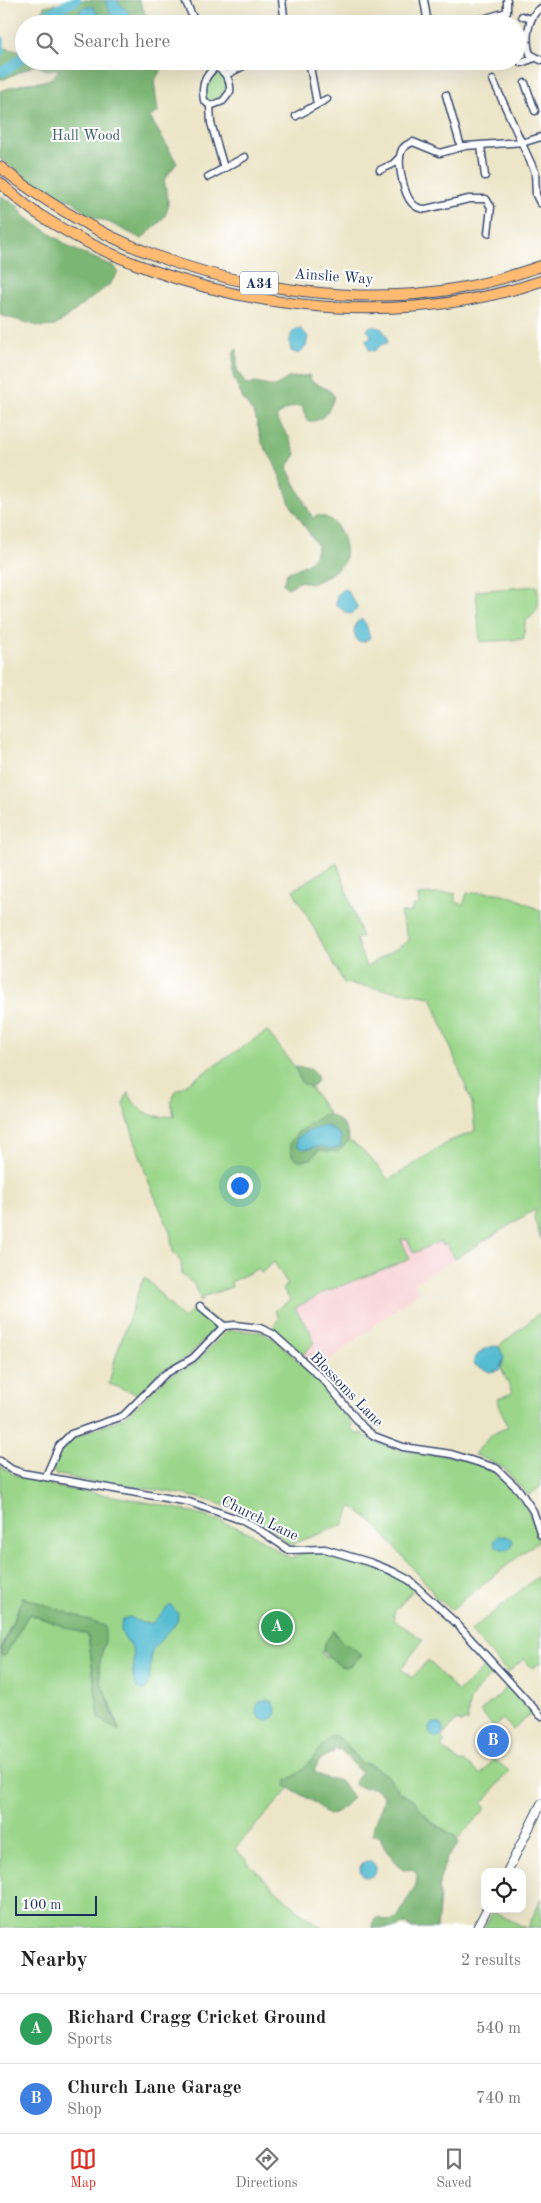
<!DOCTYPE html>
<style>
body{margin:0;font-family:"Old Standard TT",serif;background:#f2f2f2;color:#222}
.controls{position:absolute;right:15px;bottom:15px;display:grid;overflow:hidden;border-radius:10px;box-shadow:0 5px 20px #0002}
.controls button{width:45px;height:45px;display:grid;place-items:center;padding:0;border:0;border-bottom:1px solid #e0e0e0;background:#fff;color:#222;font:25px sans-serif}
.scale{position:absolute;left:15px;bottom:12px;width:82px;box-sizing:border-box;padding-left:5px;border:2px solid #1b2f5e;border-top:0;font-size:14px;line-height:18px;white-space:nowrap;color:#1b2f5e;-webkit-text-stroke:4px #fff;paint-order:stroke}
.you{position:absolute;left:239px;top:1185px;width:18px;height:18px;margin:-12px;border:4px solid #fff;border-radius:50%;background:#1a73e8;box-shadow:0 0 0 8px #1a73e833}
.badge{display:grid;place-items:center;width:32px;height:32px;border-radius:50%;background:#d93025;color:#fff;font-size:16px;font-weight:700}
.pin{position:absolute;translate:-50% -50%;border:2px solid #fff;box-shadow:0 1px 5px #0006}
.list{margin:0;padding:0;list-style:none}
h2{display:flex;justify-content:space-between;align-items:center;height:65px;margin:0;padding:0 20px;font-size:21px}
h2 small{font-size:16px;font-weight:400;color:#767676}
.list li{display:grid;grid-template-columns:32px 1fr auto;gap:15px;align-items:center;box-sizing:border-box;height:70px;padding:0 20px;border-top:1px solid #e0e0e0}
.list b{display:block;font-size:19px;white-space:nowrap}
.list p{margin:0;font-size:16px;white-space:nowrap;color:#767676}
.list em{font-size:16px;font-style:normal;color:#767676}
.icon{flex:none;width:28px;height:28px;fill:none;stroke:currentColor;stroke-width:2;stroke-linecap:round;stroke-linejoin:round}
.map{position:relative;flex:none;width:541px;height:1928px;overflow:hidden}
.search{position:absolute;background:#fff;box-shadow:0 5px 20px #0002;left:15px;right:15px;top:15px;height:55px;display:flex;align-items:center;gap:12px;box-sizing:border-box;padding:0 18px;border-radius:28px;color:#767676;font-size:19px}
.sheet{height:205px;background:#fff}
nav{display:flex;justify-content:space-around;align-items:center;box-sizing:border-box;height:70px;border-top:1px solid #e0e0e0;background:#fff;font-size:14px;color:#767676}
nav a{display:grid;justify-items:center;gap:2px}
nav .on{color:#d93025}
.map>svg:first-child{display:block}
.built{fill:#f7cfd2}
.green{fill:#9ad589;stroke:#5a8274;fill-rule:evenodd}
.forest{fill:#7bb675;stroke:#4b726a}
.water{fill:#54bcd2;stroke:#387698}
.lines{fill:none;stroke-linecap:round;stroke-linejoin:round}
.river{stroke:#54bcd2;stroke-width:10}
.minor-casing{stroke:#3a4a6e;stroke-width:9}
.tertiary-casing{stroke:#3a4a6e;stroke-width:10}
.trunk-casing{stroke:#3a4a6e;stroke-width:12}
.minor{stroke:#fff;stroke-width:6}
.tertiary{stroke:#fff;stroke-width:8}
.trunk{stroke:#febb71;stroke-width:10}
.labels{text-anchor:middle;stroke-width:4;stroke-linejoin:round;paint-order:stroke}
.shield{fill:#fff;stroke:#5f6d8e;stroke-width:1}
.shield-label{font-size:14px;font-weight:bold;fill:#1b2f5e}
.park-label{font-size:15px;fill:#41616b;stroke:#fff}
.street-label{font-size:15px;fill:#1b2f5e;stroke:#fff}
</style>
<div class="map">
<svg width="541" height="1928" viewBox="0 0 541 1928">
<rect width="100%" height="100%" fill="#fff"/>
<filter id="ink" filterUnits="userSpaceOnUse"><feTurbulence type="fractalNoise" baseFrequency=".02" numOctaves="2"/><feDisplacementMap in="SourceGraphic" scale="10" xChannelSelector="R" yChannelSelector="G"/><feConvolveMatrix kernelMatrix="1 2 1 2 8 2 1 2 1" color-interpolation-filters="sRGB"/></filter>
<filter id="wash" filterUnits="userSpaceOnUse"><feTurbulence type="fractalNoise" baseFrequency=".0096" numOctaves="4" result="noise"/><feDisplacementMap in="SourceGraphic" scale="20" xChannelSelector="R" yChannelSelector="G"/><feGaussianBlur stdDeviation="1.12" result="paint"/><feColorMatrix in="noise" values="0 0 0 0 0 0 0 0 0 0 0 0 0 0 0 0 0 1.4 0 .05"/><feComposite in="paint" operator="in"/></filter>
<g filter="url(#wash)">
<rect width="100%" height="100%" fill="#ece5c7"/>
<!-- built -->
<g class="built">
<path d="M 433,1226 L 443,1246 L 447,1244 L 454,1259 L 414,1283 L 419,1291 L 332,1358 L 319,1372 L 302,1356 L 313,1345 L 310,1331 L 295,1308 L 327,1291 L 409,1260 L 400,1241 Z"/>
<path d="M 497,1724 L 510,1737 L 492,1757 L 478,1744 Z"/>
</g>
<!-- green -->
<g class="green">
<path d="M 212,70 L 222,70 L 230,92 L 210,106 L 203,95 Z"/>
<path d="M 537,586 C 539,605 541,611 525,621 L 524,639 L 480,642 L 476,591 Z"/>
<path d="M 337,863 L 362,937 L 356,939 L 366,967 L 409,941 L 400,913 L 412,912 L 412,906 L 419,905 L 418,895 L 455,893 L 455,901 L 463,905 L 467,893 C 502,890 511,895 541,911 L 541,1239 L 534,1218 L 536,1209 L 454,1259 L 447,1244 L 442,1246 L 440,1241 L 414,1253 L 407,1239 L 401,1240 L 410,1259 L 327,1291 L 295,1308 L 310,1331 L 314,1343 L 302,1356 L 272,1330 L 279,1318 L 275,1311 L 290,1300 L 283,1289 L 288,1284 L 274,1262 L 261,1273 L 259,1268 L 231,1282 L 232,1287 L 205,1296 L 201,1301 L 193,1283 L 182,1275 L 181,1262 L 173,1252 L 170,1232 L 149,1183 L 123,1104 L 128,1092 C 137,1112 152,1120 174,1115 L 171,1102 L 176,1091 L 267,1031 L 295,1067 L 301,1082 L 311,1088 L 347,1141 C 360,1142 380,1170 389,1180 L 450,1141 L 475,1131 L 472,1103 L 431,997 L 344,983 L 293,890 Z"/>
<path d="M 145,1277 L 183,1319 L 196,1306 L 219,1323 L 218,1327 L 186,1358 L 159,1372 L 140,1395 L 109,1384 L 115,1359 L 140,1286 Z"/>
<path d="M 541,1312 L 541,1486 L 528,1496 L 504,1468 L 474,1454 C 485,1442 492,1431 508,1428 L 497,1399 L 512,1393 L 501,1367 L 503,1363 L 498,1347 Z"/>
<path d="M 228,1330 L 262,1332 L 277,1341 L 336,1398 L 353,1426 L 351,1428 L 357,1434 L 361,1433 L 376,1443 L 378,1442 C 398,1453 427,1452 449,1456 C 460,1458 488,1467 496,1474 C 517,1492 534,1513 538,1541 L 452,1609 L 435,1597 L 430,1588 L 372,1521 L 353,1507 L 351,1508 L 343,1525 L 289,1545 C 282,1539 276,1532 269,1527 C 226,1499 175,1492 126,1486 L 120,1488 L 55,1474 L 53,1467 L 65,1443 L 71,1439 L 125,1417 L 167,1377 L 196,1363 Z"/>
<path d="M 0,1466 L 17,1476 L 50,1481 L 51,1486 C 118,1497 185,1505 248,1532 C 263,1539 276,1551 291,1558 L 306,1552 L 325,1551 L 392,1574 L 408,1582 L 415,1588 L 394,1612 L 394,1620 L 423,1640 L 401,1669 L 412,1678 L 428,1660 L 458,1692 L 489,1663 L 495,1669 C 481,1691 466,1691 468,1722 L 464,1720 L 462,1723 L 457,1720 L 441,1738 L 445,1741 L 441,1747 L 460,1762 L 464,1761 L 481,1775 L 494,1759 L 509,1771 L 482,1804 L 486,1808 L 456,1841 L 333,1741 L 235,1848 C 261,1877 289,1905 322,1928 L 0,1928 L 0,1654 L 5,1655 L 29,1614 L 88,1635 L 99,1718 L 119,1730 L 110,1702 L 101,1683 L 99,1666 L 105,1641 L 23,1597 L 0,1651 ZM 334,1631 L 339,1640 L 326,1657 L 321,1653 Z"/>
<path d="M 541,1574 L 541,1662 L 532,1668 L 524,1659 L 508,1673 L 470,1631 Z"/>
<path d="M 510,1685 L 533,1711 L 513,1730 L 503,1719 L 494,1727 L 480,1712 Z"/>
<path d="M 541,1898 L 541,1928 L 528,1928 Z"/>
<path d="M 493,1912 L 527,1928 L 484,1928 Z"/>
</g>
<!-- forest -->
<g class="forest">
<path d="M 72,0 L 105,0 L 110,12 L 110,24 L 40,24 L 44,6 L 55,4 L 67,11 Z"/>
<path d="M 116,0 L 139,0 L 150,24 L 136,24 L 134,18 Z"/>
<path d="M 0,47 L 18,51 L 24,47 L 24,61 L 167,61 L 154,81 L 158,112 L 150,117 L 177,163 L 164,180 C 173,217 167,214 142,239 L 110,223 L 88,215 L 73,201 L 47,193 L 0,159 L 0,91 L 26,83 L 41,82 L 52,78 L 60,69 L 47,70 L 35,65 L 4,79 L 0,79 Z"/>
<path d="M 0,195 L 18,206 L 24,216 L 73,249 L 115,267 L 118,272 L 110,284 L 55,326 L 42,327 L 0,315 Z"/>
<path d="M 237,349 L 237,370 L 246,385 L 255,383 L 275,387 L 288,378 L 310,375 L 311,381 L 330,391 L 334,396 C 330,410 323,423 307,421 L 302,406 C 293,405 282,410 276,418 L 290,439 L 296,454 L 287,468 L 313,519 L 316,515 C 321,516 326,517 331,520 C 341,528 350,550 343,563 C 338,570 319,582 310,584 L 301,581 L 288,588 L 283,584 L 287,573 C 300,567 317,563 317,545 L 290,504 L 283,483 L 273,461 L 262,443 L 255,415 L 243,399 L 235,381 L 233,375 L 233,359 L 234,351 Z"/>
<path d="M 295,1067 C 305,1068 312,1067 317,1076 L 317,1080 L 311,1088 L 301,1082 Z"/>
<path d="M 323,1115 C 338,1115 347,1126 349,1140 L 338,1152 L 319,1150 L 311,1159 L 301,1161 L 292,1156 L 290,1143 L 297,1133 Z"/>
<path d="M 23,1597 L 105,1626 L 105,1640 L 99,1666 L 101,1683 L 107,1696 L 119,1731 L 99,1718 L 88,1635 L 29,1614 L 5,1656 L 0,1654 Z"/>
<path d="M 334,1630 C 336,1643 353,1646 362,1655 L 347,1668 L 340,1666 L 323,1652 L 325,1643 Z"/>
<path d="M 334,1735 L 346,1744 L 361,1763 L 369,1764 L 389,1777 L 399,1792 L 414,1801 L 431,1822 L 455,1836 L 459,1843 L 446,1859 L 439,1883 L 440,1895 L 437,1928 L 410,1928 L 407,1924 L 395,1928 L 373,1928 L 374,1920 L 379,1917 C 396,1927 399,1915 405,1903 C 413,1889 416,1892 417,1874 L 412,1869 L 403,1870 L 385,1849 L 380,1837 L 373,1835 C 372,1821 382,1811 384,1797 C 371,1781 368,1792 355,1785 L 356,1779 L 361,1773 L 341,1750 L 334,1749 L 333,1753 C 323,1756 318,1761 314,1771 C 334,1787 338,1769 352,1798 L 335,1814 L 328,1815 L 314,1802 L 286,1786 L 287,1780 C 307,1771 317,1751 330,1736 Z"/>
</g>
<!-- water -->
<g class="water">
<path d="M 105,0 L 116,0 L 134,18 L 136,24 L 110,24 L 110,12 Z"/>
<path d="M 86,6 L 93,7 L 98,14 L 98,24 L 74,24 L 81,9 Z"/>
<path d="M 370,326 L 381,328 L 387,336 L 387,343 L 381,345 L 374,351 L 369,350 L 366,339 L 371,338 L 371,335 L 367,330 Z"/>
<path d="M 296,329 L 301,329 L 308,336 L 306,347 L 299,354 L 291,351 C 289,343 289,334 296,329 Z"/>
<path d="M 344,589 L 347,590 L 357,606 L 357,609 L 351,614 L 347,613 L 336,605 C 336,598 337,592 344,589 Z"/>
<path d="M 362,619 L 366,624 L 370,638 L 363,642 L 357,641 L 354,632 L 356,623 Z"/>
<path d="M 322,1126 L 330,1127 L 341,1136 L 341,1145 C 333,1153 326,1145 317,1147 C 309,1148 306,1151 297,1146 L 297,1138 L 306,1132 Z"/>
<path d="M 496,1346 L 500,1348 L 504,1358 L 499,1370 L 490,1372 L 473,1364 C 474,1355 486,1346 496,1346 Z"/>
<path d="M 499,1535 L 508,1537 L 513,1540 L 512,1547 L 506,1550 L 496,1547 L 494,1542 Z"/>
<path d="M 170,1605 L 178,1613 L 177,1622 L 152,1650 L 149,1681 L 145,1690 L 137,1688 C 129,1672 136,1666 133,1652 C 130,1638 116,1637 123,1619 L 130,1617 L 142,1623 L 152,1623 Z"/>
<circle cx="266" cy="1710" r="10"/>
<circle cx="436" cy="1730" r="7"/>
<circle cx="368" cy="1869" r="8"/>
</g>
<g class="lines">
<!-- river -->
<g class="river">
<path d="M 49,24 L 47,15 L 76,0"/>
<path d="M 0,40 L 0,51"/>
<path d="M 0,72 L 10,68 L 24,56"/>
</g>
</g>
</g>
<g filter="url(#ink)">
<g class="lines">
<!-- minor casing -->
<g class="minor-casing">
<g id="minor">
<path d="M 185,0 L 196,24"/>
<path d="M 282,0 L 285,24"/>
<path d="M 424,0 L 428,24"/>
<path d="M 541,8 C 527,16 525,41 530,54 L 541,60"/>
<path d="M 522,16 L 531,19"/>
<path d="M 465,24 L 465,21 L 483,19 L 507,12 L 507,0"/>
<path d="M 215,61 L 216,67 C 227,73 231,81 230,92 L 223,101 L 210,106 L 204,100 C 201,86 205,75 216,67"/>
<path d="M 309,61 L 317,104"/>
<path d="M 521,63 L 535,58"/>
<path d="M 226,75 L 253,61"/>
<path d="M 493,80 L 535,172 L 536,195 L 540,203"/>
<path d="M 525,83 L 535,111"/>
<path d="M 446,95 L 461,147"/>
<path d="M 210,106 L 211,123 L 224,168"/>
<path d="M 296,116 L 327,99"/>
<path d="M 481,146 L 485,176"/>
<path d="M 380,170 L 393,164 L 400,157"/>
<path d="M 208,177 L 245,157"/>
<path d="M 488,233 L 491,207 L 486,199 L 469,199 L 426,209 C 420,209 416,208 412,203 C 404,195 397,163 401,152 C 403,146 408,144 413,142 L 440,153 L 465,146 L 525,142 L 541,137"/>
<path d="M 200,1306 L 224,1326"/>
<path d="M 0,1461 L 11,1469 L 22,1473 L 189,1502 L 241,1520 L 261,1531 L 289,1550 L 325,1549 L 372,1563 L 392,1571 L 409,1580 L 456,1623 L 541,1716"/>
<path d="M 46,1476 L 59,1446 L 71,1434 L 123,1416 L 165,1374 L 193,1358 L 224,1326 L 235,1325 L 260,1328 L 273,1334 L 324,1380 L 363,1427 L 374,1436 L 403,1447 L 451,1454 L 496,1468 L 519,1490 L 533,1511 L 541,1535"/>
</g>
</g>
<!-- tertiary casing -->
<g class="tertiary-casing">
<g id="tertiary">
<path d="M 507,1872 L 541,1804"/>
<path d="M 477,1928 L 487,1909"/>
</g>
</g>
<!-- trunk casing -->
<g class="trunk-casing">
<g id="trunk">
<path d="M 0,167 C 46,203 99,234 154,255 C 243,290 366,306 460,288 C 488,283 515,275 541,266"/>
<path d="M 0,183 C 12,193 23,203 35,212 C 175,305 382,336 541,281"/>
</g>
</g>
<!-- minor -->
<use href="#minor" class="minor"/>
<!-- tertiary -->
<use href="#tertiary" class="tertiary"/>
<!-- trunk -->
<use href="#trunk" class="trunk"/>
</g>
</g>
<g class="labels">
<!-- shield labels -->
<rect class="shield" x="240" y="271.5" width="38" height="23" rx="4"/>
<g class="shield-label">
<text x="259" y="288">A34</text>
</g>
<!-- park labels -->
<g class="park-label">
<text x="86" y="140">Hall Wood</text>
</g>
<!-- street labels -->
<g class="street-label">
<text transform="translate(334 276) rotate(4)" y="5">Ainslie Way</text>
<text transform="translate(347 1389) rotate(46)" y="5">Blossoms Lane</text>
<text transform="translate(260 1518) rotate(26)" y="5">Church Lane</text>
</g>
</g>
</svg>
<div class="controls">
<button><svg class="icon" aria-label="locate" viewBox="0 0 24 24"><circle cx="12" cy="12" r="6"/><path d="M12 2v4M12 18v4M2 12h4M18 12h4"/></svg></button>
</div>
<div class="scale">100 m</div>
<div class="you"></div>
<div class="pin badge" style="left:277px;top:1627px;background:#2e9e5b">A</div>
<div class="pin badge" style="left:493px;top:1741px;background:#3f7fe0">B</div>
<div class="search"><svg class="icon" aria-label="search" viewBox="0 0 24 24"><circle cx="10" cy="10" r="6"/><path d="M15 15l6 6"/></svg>Search here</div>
</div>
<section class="sheet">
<h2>Nearby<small>2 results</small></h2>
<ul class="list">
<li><span class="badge" style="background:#2e9e5b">A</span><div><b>Richard Cragg Cricket Ground</b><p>Sports</p></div><em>540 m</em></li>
<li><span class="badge" style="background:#3f7fe0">B</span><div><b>Church Lane Garage</b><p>Shop</p></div><em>740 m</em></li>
</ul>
</section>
<nav>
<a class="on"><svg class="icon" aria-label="map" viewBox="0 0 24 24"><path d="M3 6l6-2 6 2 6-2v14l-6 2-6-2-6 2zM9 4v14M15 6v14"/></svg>Map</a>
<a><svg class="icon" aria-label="directions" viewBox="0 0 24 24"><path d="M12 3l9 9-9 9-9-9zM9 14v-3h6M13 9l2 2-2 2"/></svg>Directions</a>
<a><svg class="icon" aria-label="saved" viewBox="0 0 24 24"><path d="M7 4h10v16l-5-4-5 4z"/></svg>Saved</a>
</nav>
